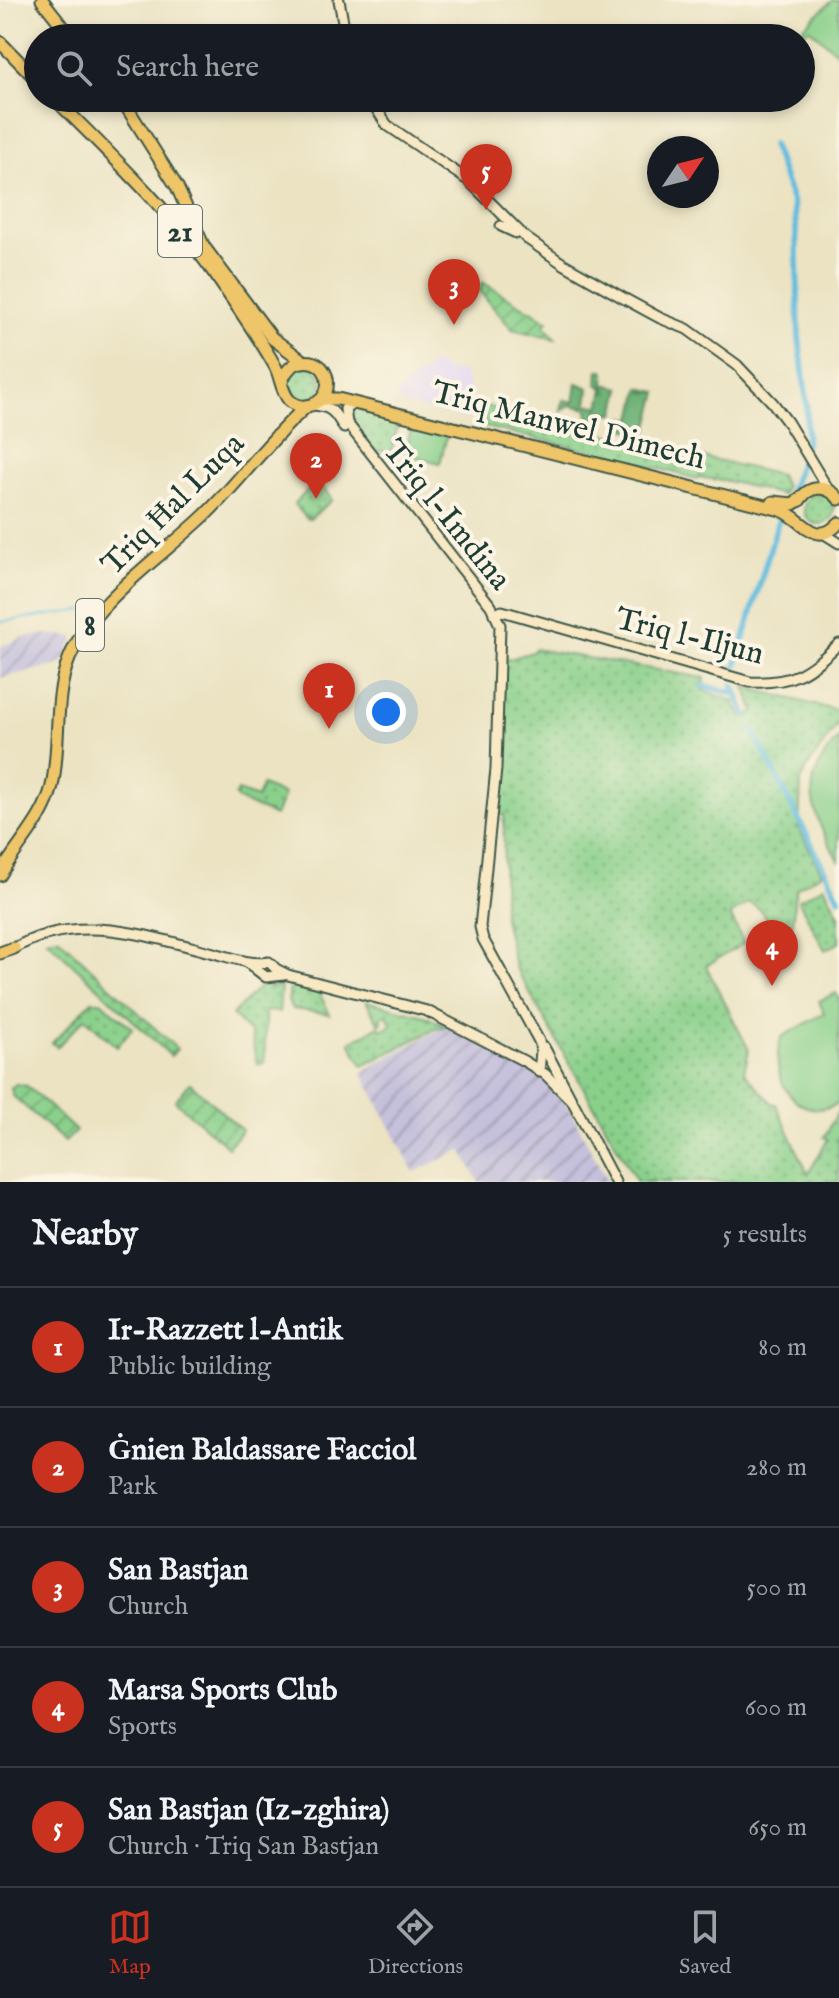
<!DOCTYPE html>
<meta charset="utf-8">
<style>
body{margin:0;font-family:"IM FELL English",serif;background:#242831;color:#f1f3f6}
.compass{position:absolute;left:647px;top:136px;width:72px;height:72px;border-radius:50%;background:#171b24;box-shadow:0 4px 12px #0003;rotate:55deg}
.you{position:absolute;left:386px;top:712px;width:28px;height:28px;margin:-20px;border:6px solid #fff;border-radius:50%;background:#1a73e8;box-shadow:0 0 0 12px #1a73e833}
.badge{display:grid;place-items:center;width:52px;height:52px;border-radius:50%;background:#c8321e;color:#fff;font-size:26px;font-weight:700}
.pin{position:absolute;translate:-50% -66px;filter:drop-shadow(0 2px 4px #0008)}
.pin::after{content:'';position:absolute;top:42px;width:28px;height:24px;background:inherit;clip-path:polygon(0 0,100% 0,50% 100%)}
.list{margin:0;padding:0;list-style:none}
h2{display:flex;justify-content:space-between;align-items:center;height:104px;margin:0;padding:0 32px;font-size:34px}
h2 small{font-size:26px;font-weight:400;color:#9ea1a6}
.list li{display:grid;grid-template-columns:52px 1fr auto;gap:24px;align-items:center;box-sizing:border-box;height:120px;padding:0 32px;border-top:2px solid #363941}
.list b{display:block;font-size:30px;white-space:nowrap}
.list p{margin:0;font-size:26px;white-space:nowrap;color:#9ea1a6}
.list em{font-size:26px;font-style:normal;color:#9ea1a6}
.icon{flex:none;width:44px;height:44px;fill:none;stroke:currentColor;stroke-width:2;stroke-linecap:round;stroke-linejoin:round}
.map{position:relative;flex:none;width:839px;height:1182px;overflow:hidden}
.search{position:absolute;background:#171b24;box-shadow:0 4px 12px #0003;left:24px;right:24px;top:24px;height:88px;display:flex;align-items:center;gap:20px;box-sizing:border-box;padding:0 28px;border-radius:44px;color:#9ea1a6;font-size:30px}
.sheet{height:704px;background:#171b24}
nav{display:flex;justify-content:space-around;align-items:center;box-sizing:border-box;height:112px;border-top:2px solid #363941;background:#171b24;font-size:22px;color:#9ea1a6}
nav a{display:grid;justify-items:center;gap:4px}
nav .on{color:#c8321e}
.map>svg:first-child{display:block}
.built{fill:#e1d4f4}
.industrial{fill:url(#industrial-furrows)}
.grass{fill:url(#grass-dots);stroke:#548660;stroke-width:2}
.forest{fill:url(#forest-firs);stroke:#477856;stroke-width:2}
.garden{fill:url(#garden-furrows);stroke:#548660;stroke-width:2}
.pitch{fill:#8ad08b;stroke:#548660;stroke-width:2}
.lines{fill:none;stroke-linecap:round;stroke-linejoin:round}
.stream{stroke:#60bcde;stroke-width:2}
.canal{stroke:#60bcde;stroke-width:6}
.secondary-casing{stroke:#3e5649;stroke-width:13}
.highway-casing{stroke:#3e5649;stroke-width:15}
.secondary{stroke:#f8e8c3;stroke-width:9}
.highway{stroke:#eec569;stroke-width:11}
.labels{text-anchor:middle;stroke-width:8;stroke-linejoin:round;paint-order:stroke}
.shield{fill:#fcf5e5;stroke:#617469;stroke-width:2}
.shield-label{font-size:30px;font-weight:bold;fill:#1f3d34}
.street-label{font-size:32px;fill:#1f3d34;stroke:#fcf5e5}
</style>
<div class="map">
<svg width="839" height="1182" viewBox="0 0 839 1182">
<defs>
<pattern id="industrial-furrows" width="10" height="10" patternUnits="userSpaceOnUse" patternTransform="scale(2)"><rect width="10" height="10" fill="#c5c0db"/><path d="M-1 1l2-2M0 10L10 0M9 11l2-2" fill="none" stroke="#9f9db2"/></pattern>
<pattern id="grass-dots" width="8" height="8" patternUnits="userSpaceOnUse" patternTransform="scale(2)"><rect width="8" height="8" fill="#8ad08b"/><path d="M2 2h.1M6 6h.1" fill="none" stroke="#70aa72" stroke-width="1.8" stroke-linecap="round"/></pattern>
<pattern id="forest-firs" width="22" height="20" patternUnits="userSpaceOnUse" patternTransform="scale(2)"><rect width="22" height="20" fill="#6fb277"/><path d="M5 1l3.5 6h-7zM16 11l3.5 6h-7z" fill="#5b9262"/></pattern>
<pattern id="garden-furrows" width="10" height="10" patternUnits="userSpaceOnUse" patternTransform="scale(2)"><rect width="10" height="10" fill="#8ad08b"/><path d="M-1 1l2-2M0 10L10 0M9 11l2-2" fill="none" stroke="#70aa72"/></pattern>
</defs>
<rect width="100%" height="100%" fill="#fcf5e5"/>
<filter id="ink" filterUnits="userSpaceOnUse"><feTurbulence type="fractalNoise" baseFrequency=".0125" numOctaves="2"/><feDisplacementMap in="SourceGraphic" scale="16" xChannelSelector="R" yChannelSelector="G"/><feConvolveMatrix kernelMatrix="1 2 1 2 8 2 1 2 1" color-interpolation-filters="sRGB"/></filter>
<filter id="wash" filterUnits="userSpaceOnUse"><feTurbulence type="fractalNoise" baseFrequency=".006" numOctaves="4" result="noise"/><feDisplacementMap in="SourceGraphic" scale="32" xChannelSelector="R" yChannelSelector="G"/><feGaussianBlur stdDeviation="1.8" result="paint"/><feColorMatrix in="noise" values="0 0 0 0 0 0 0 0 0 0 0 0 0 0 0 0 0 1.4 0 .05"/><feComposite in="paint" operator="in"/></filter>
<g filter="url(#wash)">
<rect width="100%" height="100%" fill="#ebe3c2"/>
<!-- built -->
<path class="built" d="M 434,363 L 448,371 L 463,371 L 473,398 L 467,419 L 399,403 L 396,393 Z"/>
<!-- industrial -->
<g class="industrial">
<path d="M 46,634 L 75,637 L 62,664 L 0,678 L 0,647 L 24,637 Z"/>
<path d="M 445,1026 L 543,1077 L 563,1097 L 608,1182 L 479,1182 L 462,1150 L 414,1172 L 362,1072 Z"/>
</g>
<!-- grass -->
<g class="grass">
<circle cx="305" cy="383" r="17"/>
<path d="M 481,405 L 780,475 L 785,487 L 782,495 L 736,483 L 698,477 L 697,479 L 613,456 L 476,425 Z"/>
<path d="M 354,407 L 399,420 L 391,453 L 380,450 L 377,453 L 349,418 L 349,408 Z"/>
<path d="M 318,480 L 332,500 L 310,519 L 307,519 L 294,504 Z"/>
<circle cx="819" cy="509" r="15"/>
<path d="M 535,649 L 705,678 L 703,690 L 733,701 L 742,717 L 755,712 L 745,687 L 839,711 L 839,722 L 807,768 L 801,781 L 799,829 L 822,873 L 797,888 L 794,899 L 793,923 L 786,929 L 781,923 L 775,927 L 759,909 L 749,903 L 730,915 L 744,943 L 706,966 L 749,1050 L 744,1072 L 772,1103 L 776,1104 L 808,1174 L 828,1139 L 824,1137 L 839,1110 L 839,1182 L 637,1182 L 515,967 L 503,914 L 504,815 L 496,814 L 501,771 L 503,661 L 532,652 Z"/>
<path d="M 262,785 L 284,795 L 275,816 L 238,800 L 235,796 L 238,791 L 257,798 Z"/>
<path d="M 824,886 L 839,915 L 839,943 L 825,950 L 798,900 Z"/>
<path d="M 58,937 L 177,1049 L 171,1056 L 47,940 Z"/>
<path d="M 268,982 L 270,988 L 281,986 L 279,1012 L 265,1011 L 265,1063 L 257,1064 L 251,1034 L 232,1015 L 261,985 Z"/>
<path d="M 291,982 L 317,989 L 330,1014 L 292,1009 L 288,1001 Z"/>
<path d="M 92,1001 L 101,1001 L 132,1028 L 117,1047 L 85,1018 L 57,1047 L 52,1043 Z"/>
<path d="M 366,1001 L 425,1016 L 445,1026 L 439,1029 L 437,1028 L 363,1066 L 350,1042 L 379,1026 L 382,1030 L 392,1024 L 386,1015 L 380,1018 L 382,1023 L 379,1024 Z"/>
</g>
<!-- forest -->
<g class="forest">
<path d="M 599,370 L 605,372 L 604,384 L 621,388 L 615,414 L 598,410 L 596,421 L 588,418 L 588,409 L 570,405 L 561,411 L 563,400 L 574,402 L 577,383 L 589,388 L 587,404 L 600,407 L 604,389 L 598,384 Z"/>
<path d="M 640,388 L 658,392 L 647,434 L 622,428 L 624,418 L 633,419 Z"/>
</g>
<!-- garden -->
<g class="garden">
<path d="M 482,282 L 548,321 L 544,325 L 556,339 L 512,329 L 480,292 Z"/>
<path d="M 190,1083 L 242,1130 L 228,1147 L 175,1101 Z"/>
<path d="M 16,1084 L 27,1086 L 76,1131 L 65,1142 L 13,1096 L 11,1088 Z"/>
</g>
<!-- pitch -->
<g class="pitch">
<path d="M 833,0 L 839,0 L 839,54 L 810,29 L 798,34 L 800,30 Z"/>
<path d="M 411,428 L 447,436 L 440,463 L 405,454 Z"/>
<path d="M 839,738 L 839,862 C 812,813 796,783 839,738 Z"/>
<path d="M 836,993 L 839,999 L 839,1103 C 796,1126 766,1075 782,1037 L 824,1013 L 819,1001 Z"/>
</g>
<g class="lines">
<!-- stream -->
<path class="stream" d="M 0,622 L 93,609"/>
<!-- canal -->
<g class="canal">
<path d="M 772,144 L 793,204 L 796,225 L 799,337 L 807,406 L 806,444"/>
<path d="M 788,497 L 803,455"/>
<path d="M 734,673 L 780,515"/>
<path d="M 733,685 L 745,714"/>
<path d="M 704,686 L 736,694"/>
<path d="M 753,730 L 839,898"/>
</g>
</g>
</g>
<g filter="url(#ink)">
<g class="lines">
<!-- secondary casing -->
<g class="secondary-casing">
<g id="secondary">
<path d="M 339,0 L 346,38"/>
<path d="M 369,98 L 387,125 L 469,181 L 526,238 L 562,263 L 625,299 L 660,318 L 687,329 L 737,365 L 773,403 L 788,423 L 828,489"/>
<path d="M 501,226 L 516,233"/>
<path d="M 353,404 L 345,409 L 347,423 L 491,606 L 500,625 L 496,769 L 480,927 L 483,939 L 539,1041 L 541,1051 L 539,1072"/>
<path d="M 312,405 C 331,406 335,412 344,428"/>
<path d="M 823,533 L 839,543"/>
<path d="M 494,614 L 502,611 L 750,682 C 794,684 808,672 839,644"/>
<path d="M 11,950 C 76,910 147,936 214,953 C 232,958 251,965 269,962 L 276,969 L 288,975 L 427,1011 L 524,1061 L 545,1074 L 568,1097"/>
<path d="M 248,963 L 266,977 L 284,975"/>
<path d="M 544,1047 L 615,1182"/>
</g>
</g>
<!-- highway casing -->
<g class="highway-casing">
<g id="highway">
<path d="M 42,0 L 72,38"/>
<path d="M 0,42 L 38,81"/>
<path d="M 54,98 C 110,154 169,210 215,274 C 235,304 258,335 275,366 C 281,377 281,391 289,400 C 301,412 324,405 327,388 C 332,358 291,350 282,382"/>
<path d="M 121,98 L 177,187 L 204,247 L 272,338 L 303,361"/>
<path d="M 322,399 L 338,399 L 781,510 C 803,518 815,549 839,523"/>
<path d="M 799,501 C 809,485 827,484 839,499"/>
<path d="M 773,502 L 793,504 L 802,497"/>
<path d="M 0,875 C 17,845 44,820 52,786 C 61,745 53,698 69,659 C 93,600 162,557 207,513 C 242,479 270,438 307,406"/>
<path d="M 0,953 L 14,948"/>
</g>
</g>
<!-- secondary -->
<use href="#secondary" class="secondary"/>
<!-- highway -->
<use href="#highway" class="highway"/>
</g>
</g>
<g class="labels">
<!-- shield labels -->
<g class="shield">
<rect x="158" y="205" width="44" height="52" rx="6"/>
<rect x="76" y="599" width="28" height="52" rx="6"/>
</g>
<g class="shield-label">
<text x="180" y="241">21</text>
<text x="90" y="635">8</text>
</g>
<!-- street labels -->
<g class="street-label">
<text transform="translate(569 424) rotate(14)" y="11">Triq Manwel Dimech</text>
<text transform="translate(172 503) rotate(-45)" y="11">Triq Ħal Luqa</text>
<text transform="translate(448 514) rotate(51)" y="11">Triq l-Imdina</text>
<text transform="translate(690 635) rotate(14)" y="11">Triq l-Iljun</text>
</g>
</g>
</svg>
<svg class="compass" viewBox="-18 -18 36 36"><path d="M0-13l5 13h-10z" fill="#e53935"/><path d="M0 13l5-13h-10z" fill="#9ea1a6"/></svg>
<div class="you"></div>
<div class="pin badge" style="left:329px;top:729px">1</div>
<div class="pin badge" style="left:316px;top:499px">2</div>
<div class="pin badge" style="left:454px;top:325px">3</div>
<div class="pin badge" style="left:772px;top:986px">4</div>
<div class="pin badge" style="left:486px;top:210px">5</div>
<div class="search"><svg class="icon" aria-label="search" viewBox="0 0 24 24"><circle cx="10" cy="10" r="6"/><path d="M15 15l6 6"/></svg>Search here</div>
</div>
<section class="sheet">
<h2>Nearby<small>5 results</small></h2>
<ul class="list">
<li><span class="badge">1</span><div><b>Ir-Razzett l-Antik</b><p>Public building</p></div><em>80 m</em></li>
<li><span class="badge">2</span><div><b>Ġnien Baldassare Facciol</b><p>Park</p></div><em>280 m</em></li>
<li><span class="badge">3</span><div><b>San Bastjan</b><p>Church</p></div><em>500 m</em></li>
<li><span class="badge">4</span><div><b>Marsa Sports Club</b><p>Sports</p></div><em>600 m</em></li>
<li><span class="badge">5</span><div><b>San Bastjan (Iz-zghira)</b><p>Church · Triq San Bastjan</p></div><em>650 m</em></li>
</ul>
</section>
<nav>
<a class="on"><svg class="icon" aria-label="map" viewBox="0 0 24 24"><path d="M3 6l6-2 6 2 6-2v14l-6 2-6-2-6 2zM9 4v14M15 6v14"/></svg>Map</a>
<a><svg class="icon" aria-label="directions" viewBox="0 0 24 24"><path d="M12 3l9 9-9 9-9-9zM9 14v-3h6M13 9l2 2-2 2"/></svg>Directions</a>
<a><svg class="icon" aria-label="saved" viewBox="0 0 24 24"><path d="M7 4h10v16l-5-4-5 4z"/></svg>Saved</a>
</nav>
